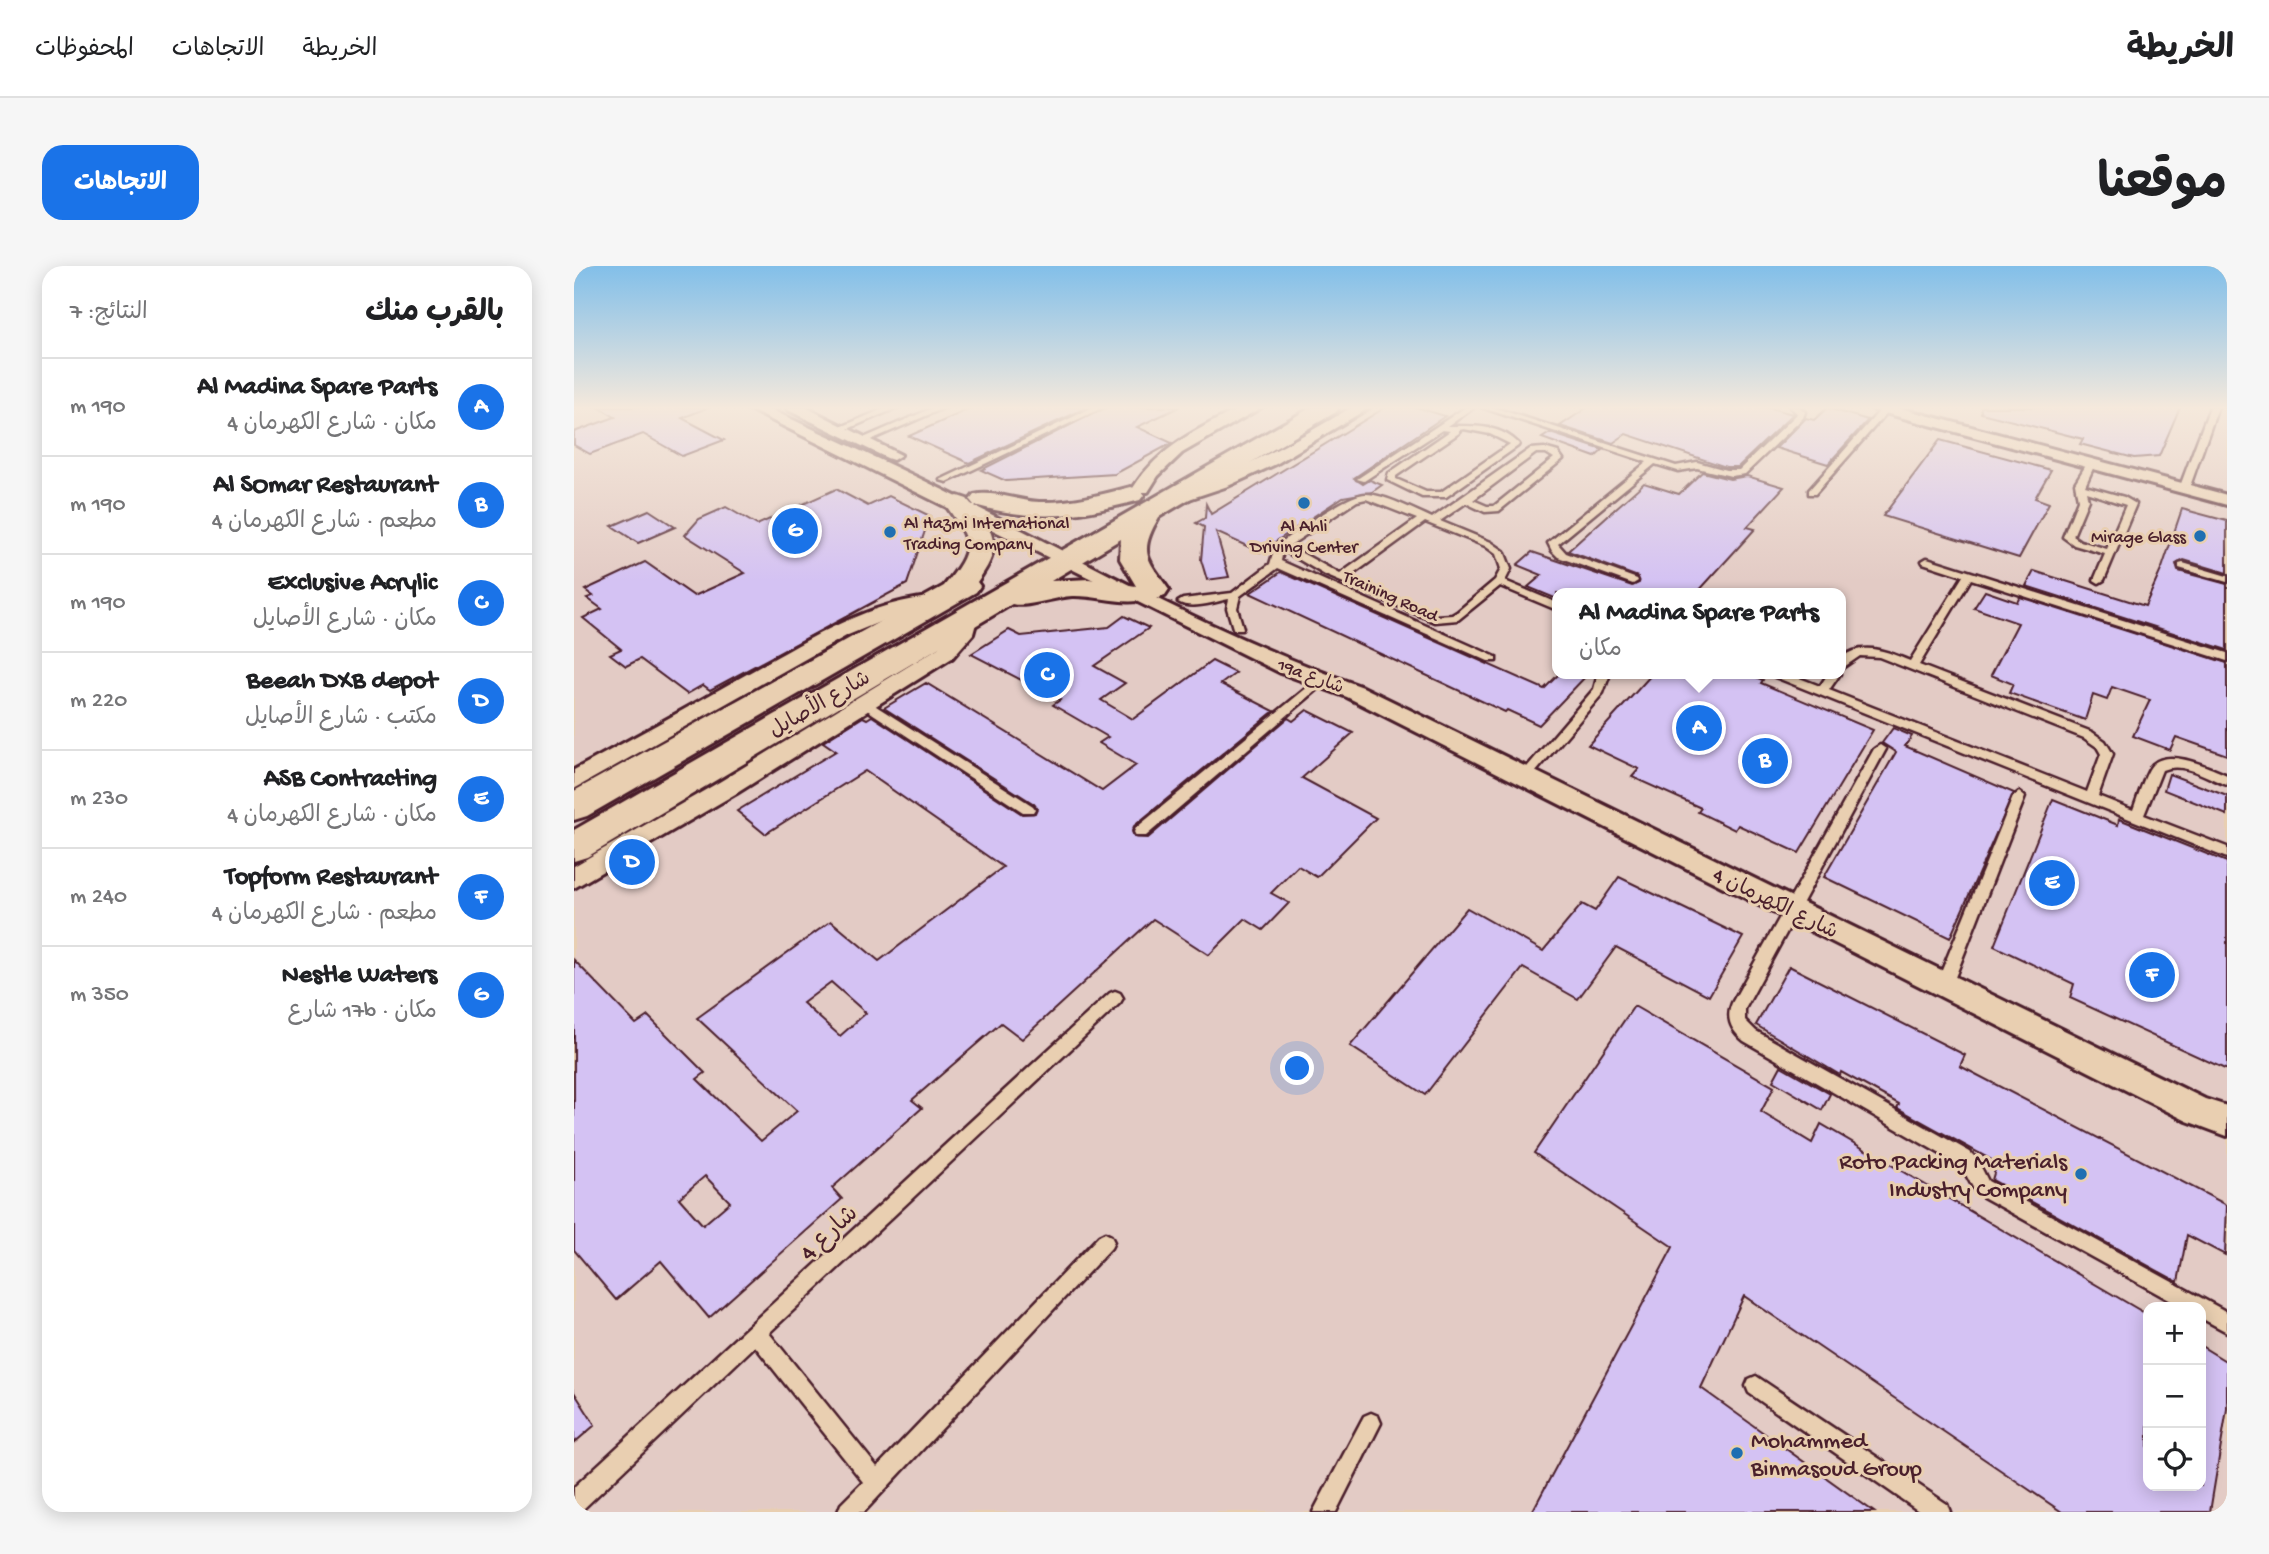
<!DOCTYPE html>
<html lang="ar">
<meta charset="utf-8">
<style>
body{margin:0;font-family:"Gochi Hand","Playpen Sans Arabic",sans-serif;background:#f6f6f6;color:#202124;direction:rtl}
.controls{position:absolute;right:21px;bottom:21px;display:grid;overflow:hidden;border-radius:14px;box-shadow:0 4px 18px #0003}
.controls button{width:63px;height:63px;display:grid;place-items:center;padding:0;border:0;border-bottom:2px solid #e0e0e0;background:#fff;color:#202124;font:35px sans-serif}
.you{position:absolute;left:724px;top:803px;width:24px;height:24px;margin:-18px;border:5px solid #fff;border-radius:50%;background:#1a73e8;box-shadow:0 0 0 10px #1a73e833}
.badge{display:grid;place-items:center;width:46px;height:46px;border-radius:50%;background:#1a73e8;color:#fff;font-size:23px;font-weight:700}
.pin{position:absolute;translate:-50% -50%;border:4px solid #fff;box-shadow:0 2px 7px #0006}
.popup{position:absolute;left:978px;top:322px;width:294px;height:91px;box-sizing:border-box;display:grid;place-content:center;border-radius:14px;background:#fff;filter:drop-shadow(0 2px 5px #0005);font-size:23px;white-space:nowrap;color:#757577}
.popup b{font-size:26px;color:#202124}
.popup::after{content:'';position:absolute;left:50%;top:100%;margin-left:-14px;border:14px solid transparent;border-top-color:#fff}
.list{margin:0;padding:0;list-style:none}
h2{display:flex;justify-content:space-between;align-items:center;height:91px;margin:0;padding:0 28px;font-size:30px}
h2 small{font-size:23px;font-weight:400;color:#757577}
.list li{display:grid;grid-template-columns:46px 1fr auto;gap:21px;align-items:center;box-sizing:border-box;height:98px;padding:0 28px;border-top:2px solid #e0e0e0}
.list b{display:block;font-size:26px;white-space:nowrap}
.list p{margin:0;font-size:23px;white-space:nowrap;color:#757577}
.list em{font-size:23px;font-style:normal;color:#757577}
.icon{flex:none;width:38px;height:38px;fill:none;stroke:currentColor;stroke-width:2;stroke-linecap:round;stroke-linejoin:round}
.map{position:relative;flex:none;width:1653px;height:1246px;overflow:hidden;direction:ltr;border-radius:21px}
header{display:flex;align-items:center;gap:42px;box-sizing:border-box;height:98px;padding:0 35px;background:#fff;border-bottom:2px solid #e0e0e0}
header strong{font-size:33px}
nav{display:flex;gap:38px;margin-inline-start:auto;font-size:24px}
.intro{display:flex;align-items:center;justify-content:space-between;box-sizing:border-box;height:168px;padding:0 42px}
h1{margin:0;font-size:49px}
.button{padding:18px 32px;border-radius:21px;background:#1a73e8;color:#fff;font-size:24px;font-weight:700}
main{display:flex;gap:42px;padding:0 42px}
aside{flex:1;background:#fff;border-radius:21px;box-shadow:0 4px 18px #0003}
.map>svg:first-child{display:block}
.built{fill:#e3cbc5;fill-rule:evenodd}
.building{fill:#d4c2f3;stroke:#4a1f2b;stroke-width:2;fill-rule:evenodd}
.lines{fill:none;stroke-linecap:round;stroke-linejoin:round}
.lane-casing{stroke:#4a1f2b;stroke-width:5}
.street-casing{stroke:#4a1f2b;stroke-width:6}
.secondary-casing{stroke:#4a1f2b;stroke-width:6}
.lane{fill:#e9cfb1;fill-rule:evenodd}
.street{fill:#e9cfb1;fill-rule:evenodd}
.secondary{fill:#e9cfb1;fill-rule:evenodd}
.poi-dot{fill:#1f6fb2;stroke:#e9cfb1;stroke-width:2.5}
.labels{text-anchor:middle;stroke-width:6;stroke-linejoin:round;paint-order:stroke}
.far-poi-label{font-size:18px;fill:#4a1f2b;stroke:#e9cfb1;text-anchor:start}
.far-street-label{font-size:18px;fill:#4a1f2b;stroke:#e9cfb1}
.street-label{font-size:21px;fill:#4a1f2b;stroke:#e9cfb1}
.near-poi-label{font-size:24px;fill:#4a1f2b;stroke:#e9cfb1;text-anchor:end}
.near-street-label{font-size:24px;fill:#4a1f2b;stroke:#e9cfb1}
</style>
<header>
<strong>الخريطة</strong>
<nav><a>الخريطة</a><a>الاتجاهات</a><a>المحفوظات</a></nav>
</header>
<div class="intro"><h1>موقعنا</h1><a class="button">الاتجاهات</a></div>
<main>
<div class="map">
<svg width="1653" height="1246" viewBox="0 0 1653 1246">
<rect width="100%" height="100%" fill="#e9cfb1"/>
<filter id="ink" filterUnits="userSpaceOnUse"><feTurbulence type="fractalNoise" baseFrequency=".0143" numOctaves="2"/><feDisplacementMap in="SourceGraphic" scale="14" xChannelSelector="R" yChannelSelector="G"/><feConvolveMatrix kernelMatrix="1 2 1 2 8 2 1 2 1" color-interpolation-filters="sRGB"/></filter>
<g filter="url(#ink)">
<!-- built -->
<path class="built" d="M 0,141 L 1653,141 L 1653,1246 L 0,1246 ZM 983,327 L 1267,327 L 1267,408 L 983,408 ZM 1574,1041 L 1627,1041 L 1627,1220 L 1574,1220 Z"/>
<!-- building -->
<g class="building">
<path d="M 24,141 L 135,141 L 108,152 L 150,174 L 108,190 L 69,168 L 16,188 L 0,179 L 0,166 L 41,151 Z"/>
<path d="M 400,141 L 514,141 L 395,197 L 335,170 Z"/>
<path d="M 532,141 L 605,141 L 563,161 L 598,177 L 541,208 L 432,215 L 407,204 Z"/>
<path d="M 812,141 L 842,141 L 871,150 L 780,212 L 789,218 L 796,214 L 808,219 L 798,226 L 769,231 L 686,286 L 642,266 L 655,311 L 633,314 L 627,294 L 630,261 L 622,257 L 631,252 L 632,238 L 637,248 Z"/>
<path d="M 1014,141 L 1192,141 L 1219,148 L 1164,201 L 1152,201 L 1052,168 L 1039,177 L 986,160 Z"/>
<path d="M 1407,141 L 1606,141 L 1585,190 L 1560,192 L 1506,178 L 1509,173 L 1407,147 Z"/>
<path d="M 1253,142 L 1294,154 L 1254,198 L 1202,182 L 1232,152 L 1240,154 Z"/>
<path d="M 976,167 L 1029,184 L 1021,191 L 968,172 Z"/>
<path d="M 1366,174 L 1477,204 L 1461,232 L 1475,237 L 1445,292 L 1309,250 Z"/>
<path d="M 1128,206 L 1156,213 L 1173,210 L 1210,221 L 1173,261 L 1181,263 L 1123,327 L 983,327 L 983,333 L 954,321 L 968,309 L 943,299 L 958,286 L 1058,320 L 1065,317 L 1064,311 L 994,285 L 1070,217 L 1105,228 Z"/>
<path d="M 262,223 L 294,240 L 315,230 L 356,250 L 333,318 L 136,424 L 129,419 L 113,428 L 66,393 L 52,400 L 36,388 L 47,383 L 9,352 L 28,343 L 13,332 L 19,330 L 11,324 L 71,296 L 120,330 L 171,307 L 111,269 L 125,253 L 152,241 L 183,259 Z"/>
<path d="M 1608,243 L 1653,255 L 1653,307 L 1610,294 L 1602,298 L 1604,305 L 1653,318 L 1653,384 L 1452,320 L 1460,305 L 1571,340 L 1588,302 Z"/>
<path d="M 75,244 L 101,261 L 64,277 L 38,260 Z"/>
<path d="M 707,306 L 970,423 L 985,408 L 1014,408 L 965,459 L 933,444 L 931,446 L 676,327 Z"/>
<path d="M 1411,325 L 1443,336 L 1446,331 L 1653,397 L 1653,489 L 1602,471 L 1596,484 L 1559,470 L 1576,434 L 1538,421 L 1533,434 L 1519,429 L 1511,454 L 1435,427 L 1439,418 L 1417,409 L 1444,357 L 1400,342 Z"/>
<path d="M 550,350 L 575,362 L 520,400 L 551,417 L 527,434 L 559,453 L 638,395 L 662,407 L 647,418 L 700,445 L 560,560 L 558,565 L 560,571 L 574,572 L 714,452 L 719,455 L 733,444 L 779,467 L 728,512 L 802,552 L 743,611 L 724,600 L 697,627 L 715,637 L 689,664 L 671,653 L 635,689 L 579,653 L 448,773 L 427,757 L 338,834 L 348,842 L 258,922 L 268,933 L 135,1052 L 87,995 L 42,1034 L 0,984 L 0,694 L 62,758 L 74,750 L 131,807 L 123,813 L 187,875 L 223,845 L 123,752 L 257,655 L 305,695 L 429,601 L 291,505 L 191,568 L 163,545 L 262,485 L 249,476 L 289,451 L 293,453 L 298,450 L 448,548 L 461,547 L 463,542 L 460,538 L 310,442 L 352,417 L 528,525 L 562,499 L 525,477 L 534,471 L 479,439 L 486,434 L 397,388 L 435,364 L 447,370 L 535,361 ZM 257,716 L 292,747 L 266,770 L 229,737 ZM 131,910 L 156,936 L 129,959 L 105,932 Z"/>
<path d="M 1078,408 L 1174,408 L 1189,414 L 1187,417 L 1299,464 L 1225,587 L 1164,559 L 1161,564 L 1124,546 L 1127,542 L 1058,511 L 1065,503 L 1014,479 Z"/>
<path d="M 1319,462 L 1338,470 L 1331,480 L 1440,527 L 1376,672 L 1250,611 L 1322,486 L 1308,477 Z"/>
<path d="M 1595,508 L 1653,530 L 1653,549 L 1590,524 Z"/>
<path d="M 1479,533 L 1544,559 L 1545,553 L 1653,596 L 1653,804 L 1496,732 L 1500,718 L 1420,680 Z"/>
<path d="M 1045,611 L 1169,671 L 1135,730 L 1042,681 L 1004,733 L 949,702 L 851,829 L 776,780 L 893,642 L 969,685 L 1008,638 L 1021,645 Z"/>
<path d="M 1215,700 L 1391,789 L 1386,800 L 1653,939 L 1651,989 L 1613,969 L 1604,1016 L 1418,914 L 1423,897 L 1323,842 L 1325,838 L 1267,806 L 1266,809 L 1182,759 Z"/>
<path d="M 1060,740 L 1200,821 L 1187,846 L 1238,877 L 1247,858 L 1574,1049 L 1574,1220 L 1627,1220 L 1627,1080 L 1653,1096 L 1653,1143 L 1636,1246 L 1488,1246 L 1170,1030 L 1127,1122 L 1300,1246 L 958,1246 L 1099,981 L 960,887 Z"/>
<path d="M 1207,800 L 1256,828 L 1248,844 L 1199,815 Z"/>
<path d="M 0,1126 L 21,1159 L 0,1177 Z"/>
</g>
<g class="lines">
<!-- lane casing -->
<g class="lane-casing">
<g id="lane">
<path d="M 314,141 L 325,141 L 269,165 L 262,163 Z"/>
<path d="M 361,141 L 372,141 L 292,176 L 285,174 Z"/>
<path d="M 520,141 L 530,141 L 373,216 L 366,214 Z"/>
<path d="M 892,141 L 901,141 L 874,160 C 899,160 926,158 945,178 L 944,180 L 872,231 L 848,231 L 813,214 L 815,207 L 876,165 L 868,164 L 790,215 L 783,213 ZM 890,163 L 916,168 L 936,178 L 867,226 L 852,226 L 822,213 L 822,210 L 885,167 L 885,164 Z"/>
<path d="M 906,141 L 918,141 L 1102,200 L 1123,196 L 1152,204 L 1165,204 L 1222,149 L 1223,147 L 1216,141 L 1225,141 L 1231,146 L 1229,152 L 1171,208 L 1157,210 L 1123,202 L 1104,205 L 1081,198 L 984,278 L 992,287 L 1063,313 L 1064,315 L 1059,318 L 984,291 L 978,285 L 974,277 L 1073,196 Z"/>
<path d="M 1309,141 L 1316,143 L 1241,228 L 1235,228 L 1235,224 Z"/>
<path d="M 1636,141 L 1644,141 L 1615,223 L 1607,225 L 1605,223 Z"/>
<path d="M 970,182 L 984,186 L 989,193 L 925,245 L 911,246 L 892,237 L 866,255 L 917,276 L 930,285 L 937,303 L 931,315 L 983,337 L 983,344 L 926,320 L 884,354 L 861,356 L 751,309 L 709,284 L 707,295 L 922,391 L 922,395 L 914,395 L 704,302 L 666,330 L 663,342 L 669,362 L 668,364 L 660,364 L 659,362 L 653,342 L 655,333 C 640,336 616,344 604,336 L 609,333 L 658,327 L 696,298 L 701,281 C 718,268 772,229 791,228 C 807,227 843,245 858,252 L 956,183 ZM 962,187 L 972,187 L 980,192 L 920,240 L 913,240 L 899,234 ZM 792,233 L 843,253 L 766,308 L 715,280 L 783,235 ZM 851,256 L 911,280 L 922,288 L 927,303 L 921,314 L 883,346 L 878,349 L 862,350 L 774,312 Z"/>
<path d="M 1517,195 L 1521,198 L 1511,220 L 1550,231 L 1562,238 L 1530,314 L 1525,317 L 1520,314 L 1531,288 L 1500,279 L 1489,271 L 1504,234 L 1501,217 L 1514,196 ZM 1512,226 L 1552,239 L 1533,283 L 1506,275 L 1499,270 L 1514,234 Z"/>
<path d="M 1353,292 L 1653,387 L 1653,395 L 1397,313 L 1345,399 L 1518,466 L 1531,475 L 1539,488 L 1524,530 L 1559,544 C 1563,534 1572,504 1579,498 C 1596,482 1636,502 1653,509 L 1653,519 C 1633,512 1610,495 1588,504 L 1570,549 L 1653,581 L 1653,592 L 1201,411 L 1199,408 L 1215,408 L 1246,420 L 1254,408 L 1266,408 L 1255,424 L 1513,526 L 1527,488 L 1523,481 L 1510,472 L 1305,391 L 1286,390 L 1267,403 L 1267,392 C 1289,374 1314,386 1336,395 L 1389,310 L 1349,297 L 1348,295 Z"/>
<path d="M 1609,297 L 1653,310 L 1653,316 L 1605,302 L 1605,298 Z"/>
<path d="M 1024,408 L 1036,408 L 1029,427 L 955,514 L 947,514 L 945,511 L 947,508 L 1020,423 Z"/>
<path d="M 746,411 L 750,412 L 750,418 L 572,570 L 562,570 L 560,566 L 562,562 Z"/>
<path d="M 291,433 L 459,540 L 461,543 L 459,546 L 449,546 L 287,440 L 287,434 Z"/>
<path d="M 1306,479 L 1312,483 L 1171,743 L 1171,754 L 1182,765 L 1396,886 L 1403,893 L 1414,915 L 1653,1046 L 1653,1066 L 1627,1052 L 1627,1041 L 1608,1041 L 1402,927 L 1390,905 L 1384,898 L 1170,775 C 1158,765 1151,753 1158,737 L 1300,483 Z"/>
<path d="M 1445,526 L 1451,531 L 1378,719 L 1375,724 L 1370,725 L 1365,724 L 1362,719 L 1439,531 Z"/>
<path d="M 541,725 L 546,727 L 549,732 L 546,737 L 195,1067 L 303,1201 L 525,970 L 531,967 L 537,970 L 540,976 L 537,982 L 290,1246 L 264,1246 L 267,1238 L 289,1216 L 181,1080 L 8,1244 L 0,1246 L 0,1221 L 536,727 Z"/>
<path d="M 1182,1110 L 1373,1238 L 1376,1246 L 1346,1246 L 1175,1127 L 1172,1120 L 1175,1113 Z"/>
<path d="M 797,1147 L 804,1150 L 807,1157 L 762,1246 L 739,1246 L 790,1150 Z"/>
</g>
</g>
<!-- street casing -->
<g class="street-casing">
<g id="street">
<path d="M 171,141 L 191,141 C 258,172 327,202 393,236 C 523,302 652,373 789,421 L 1631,833 L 1653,840 L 1653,870 L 1613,855 L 773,431 L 707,407 Z"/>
<path d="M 212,141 L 231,141 L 327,189 L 319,194 L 313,192 L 214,144 Z"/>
<path d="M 668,141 L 688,141 L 608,187 L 584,210 L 574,226 L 562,226 L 559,222 C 586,180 626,162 668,141 Z"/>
<path d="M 778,141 L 796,141 L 702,198 L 654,220 L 603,237 L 597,238 L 588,233 L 591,229 C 658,210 718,177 778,141 Z"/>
<path d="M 1297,141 L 1322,141 L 1653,229 L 1653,239 L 1300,144 Z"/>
<path d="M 365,330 L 372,332 L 375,336 L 372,340 L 325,348 L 274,369 L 0,523 L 0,504 C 55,474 110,444 164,413 C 228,378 290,335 365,330 Z"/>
<path d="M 394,344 L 401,346 L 404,350 L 399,368 L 378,392 L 163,527 L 0,622 L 0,600 L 147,515 L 364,382 L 379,366 L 387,346 Z"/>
</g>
</g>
<!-- secondary casing -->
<g class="secondary-casing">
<g id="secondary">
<path d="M 738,141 L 765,141 L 762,146 L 585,251 C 563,288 574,293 595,324 L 591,330 L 581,333 L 572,330 L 569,334 C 549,339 521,329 498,330 C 481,331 452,342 438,338 L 13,591 L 0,595 L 0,564 ZM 547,273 L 546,293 L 562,320 L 515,313 L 477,315 Z"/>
<path d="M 557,221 L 566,224 L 570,229 L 566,234 C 501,251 465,256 400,239 L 396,234 L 400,229 C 420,224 444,235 465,236 C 496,237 527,229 557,221 Z"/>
<path d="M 384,230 L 393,233 C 420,266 431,278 403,316 L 406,320 L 402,326 L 13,550 L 0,554 L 0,525 L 370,320 C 401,282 398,277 371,238 L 375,233 Z"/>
</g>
</g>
<!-- lane -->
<use href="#lane" class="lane"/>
<!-- street -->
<use href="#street" class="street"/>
<!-- secondary -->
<use href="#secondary" class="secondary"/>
</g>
</g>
<!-- sky -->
<linearGradient id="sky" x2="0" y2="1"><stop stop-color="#82bfe9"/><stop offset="0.45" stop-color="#f5e9dc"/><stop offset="1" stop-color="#f5e9dc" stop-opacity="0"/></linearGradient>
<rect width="1653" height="315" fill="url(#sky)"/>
<!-- markers -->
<g class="poi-dot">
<circle cx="730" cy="237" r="7"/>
<circle cx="316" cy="266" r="7"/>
<circle cx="1626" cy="270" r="7"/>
<circle cx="1507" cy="908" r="7"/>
<circle cx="1163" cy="1187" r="7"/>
</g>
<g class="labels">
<!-- far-poi labels -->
<g class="far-poi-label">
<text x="330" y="262">Al Hazmi International<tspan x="330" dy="21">Trading Company</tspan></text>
<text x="730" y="265" text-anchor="middle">Al Ahli<tspan x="730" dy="21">Driving Center</tspan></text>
<text x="1612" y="276" text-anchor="end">Mirage Glass</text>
</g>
<!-- far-street labels -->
<g class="far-street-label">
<text transform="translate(817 329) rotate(24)" y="6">Training Road</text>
<text transform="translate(737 409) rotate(21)" y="6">19a شارع</text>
</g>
<!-- street labels -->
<g class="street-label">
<text transform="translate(245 437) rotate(-30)" y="7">شارع الأصايل</text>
<text transform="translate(1202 636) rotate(26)" y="7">شارع الكهرمان 4</text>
</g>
<!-- near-poi labels -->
<g class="near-poi-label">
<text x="1493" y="902">Roto Packing Materials<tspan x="1493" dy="28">Industry Company</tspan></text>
<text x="1177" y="1181" text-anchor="start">Mohammed<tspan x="1177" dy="28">Binmasoud Group</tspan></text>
</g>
<!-- near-street labels -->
<g class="near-street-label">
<text transform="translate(254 966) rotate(-43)" y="8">شارع 4</text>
</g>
</g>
</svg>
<div class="controls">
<button>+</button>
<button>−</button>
<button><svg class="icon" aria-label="locate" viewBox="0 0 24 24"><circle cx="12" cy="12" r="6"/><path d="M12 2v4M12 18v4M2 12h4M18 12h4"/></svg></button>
</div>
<div class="you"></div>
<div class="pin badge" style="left:1125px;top:462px">A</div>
<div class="popup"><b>Al Madina Spare Parts</b>مكان</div>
<div class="pin badge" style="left:1191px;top:495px">B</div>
<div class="pin badge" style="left:473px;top:409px">C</div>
<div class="pin badge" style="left:58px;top:596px">D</div>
<div class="pin badge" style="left:1478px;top:617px">E</div>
<div class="pin badge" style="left:1578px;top:709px">F</div>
<div class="pin badge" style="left:221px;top:265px">G</div>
</div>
<aside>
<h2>بالقرب منك<small>النتائج: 7</small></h2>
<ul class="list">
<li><span class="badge">A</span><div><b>Al Madina Spare Parts</b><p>مكان · شارع الكهرمان 4</p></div><em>190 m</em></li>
<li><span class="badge">B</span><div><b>Al SOmar Restaurant</b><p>مطعم · شارع الكهرمان 4</p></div><em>190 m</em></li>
<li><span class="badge">C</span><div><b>Exclusive Acrylic</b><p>مكان · شارع الأصايل</p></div><em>190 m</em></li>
<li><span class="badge">D</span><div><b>Beeah DXB depot</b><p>مكتب · شارع الأصايل</p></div><em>220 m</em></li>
<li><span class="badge">E</span><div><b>ASB Contracting</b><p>مكان · شارع الكهرمان 4</p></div><em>230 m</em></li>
<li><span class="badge">F</span><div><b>Topform Restaurant</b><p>مطعم · شارع الكهرمان 4</p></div><em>240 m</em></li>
<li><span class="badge">G</span><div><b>Nestle Waters</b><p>مكان · 17b شارع</p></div><em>350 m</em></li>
</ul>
</aside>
</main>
